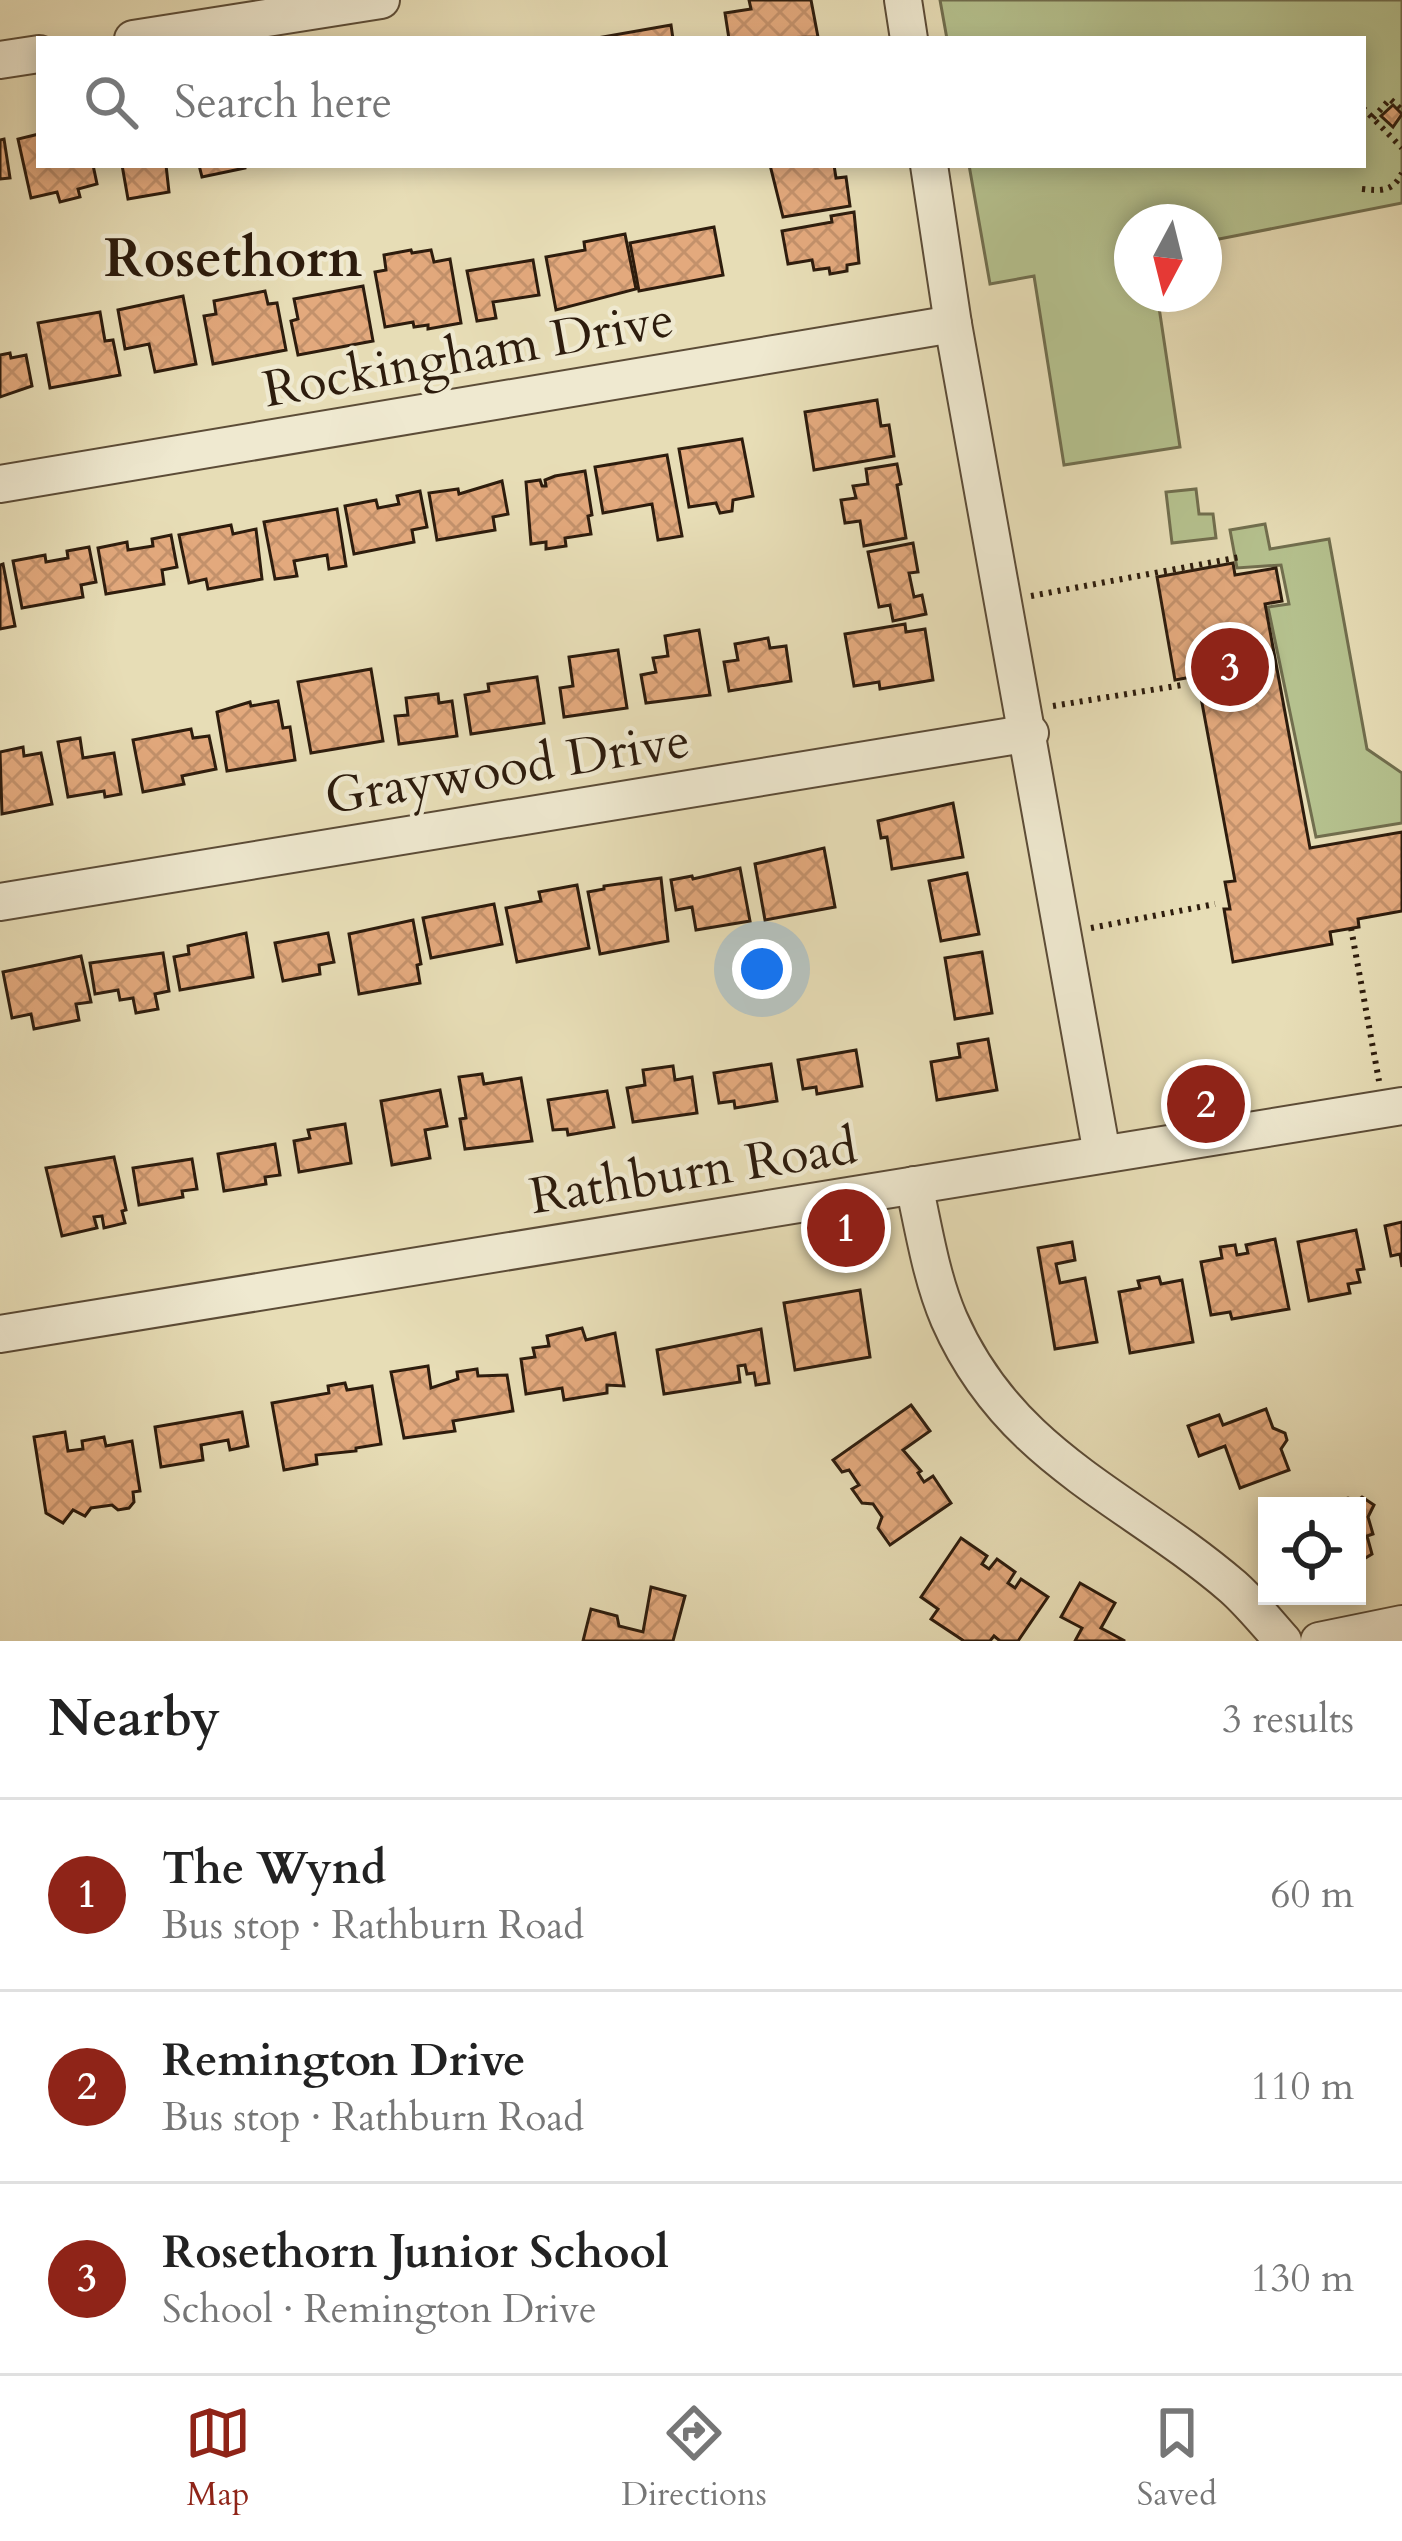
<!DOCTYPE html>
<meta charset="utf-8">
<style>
body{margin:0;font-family:Cardo,serif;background:#f6f6f6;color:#222}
.controls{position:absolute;right:36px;bottom:36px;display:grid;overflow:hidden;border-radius:0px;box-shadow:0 6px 18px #0003}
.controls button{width:108px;height:108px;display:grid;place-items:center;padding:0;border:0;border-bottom:3px solid #e0e0e0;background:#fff;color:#222;font:60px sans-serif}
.compass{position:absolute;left:1114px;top:204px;width:108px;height:108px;border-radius:50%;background:#fff;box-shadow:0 6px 18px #0003;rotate:187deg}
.you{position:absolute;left:762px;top:969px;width:42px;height:42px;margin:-30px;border:9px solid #fff;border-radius:50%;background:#1a73e8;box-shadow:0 0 0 18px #1a73e833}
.badge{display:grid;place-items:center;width:78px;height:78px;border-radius:50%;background:#8f2418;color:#fff;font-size:39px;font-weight:700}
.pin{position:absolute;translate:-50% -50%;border:6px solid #fff;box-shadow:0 3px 12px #0006}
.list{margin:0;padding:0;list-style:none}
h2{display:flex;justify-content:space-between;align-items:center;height:156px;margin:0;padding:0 48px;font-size:51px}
h2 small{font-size:39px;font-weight:400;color:#767676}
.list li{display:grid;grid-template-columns:78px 1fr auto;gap:36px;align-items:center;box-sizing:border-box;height:192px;padding:0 48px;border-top:3px solid #e0e0e0}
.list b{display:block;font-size:45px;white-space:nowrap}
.list p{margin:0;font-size:39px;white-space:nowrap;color:#767676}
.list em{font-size:39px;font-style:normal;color:#767676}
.icon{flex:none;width:66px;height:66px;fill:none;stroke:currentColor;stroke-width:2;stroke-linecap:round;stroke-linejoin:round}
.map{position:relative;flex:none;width:1402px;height:1641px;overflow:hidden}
.search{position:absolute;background:#fff;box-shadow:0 6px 18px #0003;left:36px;right:36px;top:36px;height:132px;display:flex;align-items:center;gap:30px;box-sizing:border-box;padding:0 42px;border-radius:0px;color:#767676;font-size:45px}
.sheet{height:732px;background:#fff}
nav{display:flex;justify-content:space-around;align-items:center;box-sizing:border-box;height:168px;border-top:3px solid #e0e0e0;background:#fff;font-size:33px;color:#767676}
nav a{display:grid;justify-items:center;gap:6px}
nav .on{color:#8f2418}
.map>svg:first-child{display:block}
.park{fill:#b5c18e;stroke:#716e4e;stroke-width:3}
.building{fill:url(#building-cross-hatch);stroke:#2d1c0d;stroke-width:3}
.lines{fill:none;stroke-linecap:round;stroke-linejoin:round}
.minor-casing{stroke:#5c4c37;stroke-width:40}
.path{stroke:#2d1c0d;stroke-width:6;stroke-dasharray:3 6;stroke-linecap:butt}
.minor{stroke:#efe9d0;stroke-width:36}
.labels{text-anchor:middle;stroke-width:9;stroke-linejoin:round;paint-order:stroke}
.street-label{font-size:51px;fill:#2d1c0d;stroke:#efe9d0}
.neighbourhood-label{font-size:54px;font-weight:bold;fill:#2d1c0d;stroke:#efe9d0}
</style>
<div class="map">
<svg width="1402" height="1641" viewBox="0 0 1402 1641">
<defs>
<pattern id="building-cross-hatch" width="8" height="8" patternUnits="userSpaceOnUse" patternTransform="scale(3)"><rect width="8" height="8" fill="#e3a97d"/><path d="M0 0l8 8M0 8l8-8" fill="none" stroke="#c3916b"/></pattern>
</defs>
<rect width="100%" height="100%" fill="#e7ddb6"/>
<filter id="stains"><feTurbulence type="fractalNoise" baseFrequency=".00167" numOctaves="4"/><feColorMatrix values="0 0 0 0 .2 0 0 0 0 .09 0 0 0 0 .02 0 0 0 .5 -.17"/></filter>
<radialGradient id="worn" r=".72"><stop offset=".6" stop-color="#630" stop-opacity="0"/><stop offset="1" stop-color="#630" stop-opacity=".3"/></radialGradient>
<!-- park -->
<g class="park">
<path d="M 940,0 L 1402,0 L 1402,203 L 1204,242 L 1204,222 L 1132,222 L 1132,294 L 1157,294 L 1180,447 L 1064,465 L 1034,276 L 990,284 L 969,165 L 1363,165 L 1363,39 L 947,39 Z"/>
<path d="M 1196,489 L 1199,514 L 1213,514 L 1216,538 L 1172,543 L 1166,492 Z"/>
<path d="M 1265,524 L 1270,549 L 1329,539 L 1367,749 L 1402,773 L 1402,823 L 1316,837 L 1268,607 L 1289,604 L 1281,565 L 1237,568 L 1230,530 Z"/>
</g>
<!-- building -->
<g class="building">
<path d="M 749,0 L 811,0 L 818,37 L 729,39 L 725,13 L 751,9 Z"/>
<path d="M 671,25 L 673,39 L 597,39 L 597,38 Z"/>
<path d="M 1393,105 L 1402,114 L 1393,127 L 1381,116 Z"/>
<path d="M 39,134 L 39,165 L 93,165 L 97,184 L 78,189 L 80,197 L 60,202 L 57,192 L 31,198 L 18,139 Z"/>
<path d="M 4,139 L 10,178 L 0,179 L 0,140 Z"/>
<path d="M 122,165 L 166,165 L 169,192 L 128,199 Z"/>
<path d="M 199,165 L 245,165 L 245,168 L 202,177 Z"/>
<path d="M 770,165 L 834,165 L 836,178 L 846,177 L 850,206 L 783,217 Z"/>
<path d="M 854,212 L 859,263 L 847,265 L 847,271 L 830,274 L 829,268 L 814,270 L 812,260 L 788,264 L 782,231 L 832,222 L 831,216 Z"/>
<path d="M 714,227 L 723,275 L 639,291 L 630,243 Z"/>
<path d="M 625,234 L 636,289 L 556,310 L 546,257 L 585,250 L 584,242 Z"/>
<path d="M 411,250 L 412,253 L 431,250 L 434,262 L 450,259 L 461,323 L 428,329 L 428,325 L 414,327 L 413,322 L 385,327 L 375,272 L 386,270 L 384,255 Z"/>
<path d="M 533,260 L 539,295 L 493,302 L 496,318 L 477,321 L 467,271 Z"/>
<path d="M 363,286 L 373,341 L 298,355 L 291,321 L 298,319 L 294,299 Z"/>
<path d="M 265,291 L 268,304 L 277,303 L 286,350 L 213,364 L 204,316 L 216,314 L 214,301 Z"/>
<path d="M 183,296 L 196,364 L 155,372 L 149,344 L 125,349 L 118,310 Z"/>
<path d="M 100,312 L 105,341 L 113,340 L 120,375 L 50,388 L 38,323 Z"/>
<path d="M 10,353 L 11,358 L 26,355 L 32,386 L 0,397 L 0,355 Z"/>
<path d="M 877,400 L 881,426 L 889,425 L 894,456 L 814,470 L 805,412 Z"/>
<path d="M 742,439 L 753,496 L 733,500 L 732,511 L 720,513 L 716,503 L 689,507 L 679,449 Z"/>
<path d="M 667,455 L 682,536 L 658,540 L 652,504 L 603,513 L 595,467 Z"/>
<path d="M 897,464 L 901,484 L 897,485 L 906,538 L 864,546 L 860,521 L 845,523 L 841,500 L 856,498 L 853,486 L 868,484 L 866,469 Z"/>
<path d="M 585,471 L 592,515 L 588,516 L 591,534 L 565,538 L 566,546 L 546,549 L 546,542 L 531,544 L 526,482 L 540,480 L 542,486 L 546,486 L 545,480 L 555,476 Z"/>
<path d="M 502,481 L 508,514 L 493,517 L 495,530 L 437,540 L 429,493 L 458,489 L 459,494 Z"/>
<path d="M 420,491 L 427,527 L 412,530 L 414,542 L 354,554 L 345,506 L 376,500 L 378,508 L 399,504 L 397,496 Z"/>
<path d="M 337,509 L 346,566 L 329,569 L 327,555 L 294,561 L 297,576 L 275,579 L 264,522 Z"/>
<path d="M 231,525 L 233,534 L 256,529 L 262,579 L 208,589 L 206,579 L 189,583 L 179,535 Z"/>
<path d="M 171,535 L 177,567 L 162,570 L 164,584 L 106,594 L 98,548 L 127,542 L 128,550 L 153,546 L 152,539 Z"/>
<path d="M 913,543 L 918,572 L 909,573 L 914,597 L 922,595 L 926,614 L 893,621 L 890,605 L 879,607 L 868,552 Z"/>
<path d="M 89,547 L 96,582 L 81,585 L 83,597 L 22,608 L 13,561 L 45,555 L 46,562 L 68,558 L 67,551 Z"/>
<path d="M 1233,563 L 1235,575 L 1276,568 L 1282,601 L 1265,604 L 1310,848 L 1402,832 L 1402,911 L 1358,919 L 1359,927 L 1330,932 L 1332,944 L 1233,962 L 1224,909 L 1230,909 L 1225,882 L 1235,881 L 1197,676 L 1175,680 L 1157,577 Z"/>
<path d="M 3,564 L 15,626 L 0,629 L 0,565 Z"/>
<path d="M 905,624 L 906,632 L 925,629 L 933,680 L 880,689 L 879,682 L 854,686 L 845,634 Z"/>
<path d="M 699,630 L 710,695 L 646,703 L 641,675 L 656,672 L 653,658 L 668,656 L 665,636 Z"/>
<path d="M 768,638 L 770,648 L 786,646 L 791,681 L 729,691 L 724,662 L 738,660 L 735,644 Z"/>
<path d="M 618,650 L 627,708 L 564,717 L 560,688 L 573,686 L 569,657 Z"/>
<path d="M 371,669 L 383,741 L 311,753 L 298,682 Z"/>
<path d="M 537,677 L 544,723 L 471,734 L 465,695 L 489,691 L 488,684 Z"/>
<path d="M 438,694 L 439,703 L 452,701 L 457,736 L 399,744 L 395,716 L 408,715 L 406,698 Z"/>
<path d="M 278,701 L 283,728 L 290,727 L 295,760 L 227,771 L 217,712 L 250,702 L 251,706 Z"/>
<path d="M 191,729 L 193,738 L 209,736 L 216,769 L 182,776 L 184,784 L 143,792 L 133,740 Z"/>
<path d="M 80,738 L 83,758 L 114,753 L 121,794 L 105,797 L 104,791 L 68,797 L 58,742 Z"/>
<path d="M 23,747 L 24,756 L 41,753 L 52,804 L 2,814 L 0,752 Z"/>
<path d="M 953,803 L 963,857 L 892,869 L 887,837 L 881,838 L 878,821 Z"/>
<path d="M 824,848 L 835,907 L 765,920 L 755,864 Z"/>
<path d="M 740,868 L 750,921 L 696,930 L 692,907 L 676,910 L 671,880 L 692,876 L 693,879 Z"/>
<path d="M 967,873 L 979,934 L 941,941 L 929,881 Z"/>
<path d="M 661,878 L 668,941 L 600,954 L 588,892 L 604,889 L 604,886 Z"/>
<path d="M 577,885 L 589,948 L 517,962 L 506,908 L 541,901 L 539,892 Z"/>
<path d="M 494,904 L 502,944 L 431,958 L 423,918 Z"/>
<path d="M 413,920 L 421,964 L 417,965 L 420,983 L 359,994 L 349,934 Z"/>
<path d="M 246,933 L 253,977 L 180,990 L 174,957 L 189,954 L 188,946 Z"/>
<path d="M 328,933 L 334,962 L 319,965 L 320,974 L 283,981 L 275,943 Z"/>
<path d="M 982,952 L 992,1013 L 955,1019 L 945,958 Z"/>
<path d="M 163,953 L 169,991 L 155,994 L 158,1009 L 136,1013 L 133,998 L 120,1000 L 118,990 L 95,994 L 90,963 Z"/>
<path d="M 81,956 L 91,1002 L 76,1004 L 79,1020 L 34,1029 L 31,1014 L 12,1018 L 3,972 Z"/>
<path d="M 988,1039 L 997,1090 L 937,1100 L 931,1062 L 960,1057 L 958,1044 Z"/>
<path d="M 856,1050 L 862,1086 L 817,1094 L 816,1087 L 803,1089 L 798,1060 Z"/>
<path d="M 771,1064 L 777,1101 L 735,1108 L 734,1101 L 719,1103 L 714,1073 Z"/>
<path d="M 673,1066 L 675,1080 L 692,1077 L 697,1113 L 633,1122 L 627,1088 L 645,1085 L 643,1070 Z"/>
<path d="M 482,1074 L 484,1084 L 521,1078 L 532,1141 L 465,1149 L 460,1119 L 466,1118 L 459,1077 Z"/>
<path d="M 440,1090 L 447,1126 L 425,1130 L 430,1158 L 392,1165 L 381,1101 Z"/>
<path d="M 607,1091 L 614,1127 L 568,1135 L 567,1129 L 553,1130 L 548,1100 Z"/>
<path d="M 345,1124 L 351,1163 L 299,1172 L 294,1141 L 310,1138 L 308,1130 Z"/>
<path d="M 275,1144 L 280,1175 L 265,1177 L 266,1184 L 224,1191 L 218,1154 Z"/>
<path d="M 114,1157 L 126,1210 L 122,1211 L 125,1223 L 104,1228 L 102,1216 L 94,1217 L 97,1228 L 62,1236 L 46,1168 Z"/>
<path d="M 192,1159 L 197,1189 L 182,1191 L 183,1197 L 139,1205 L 133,1168 Z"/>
<path d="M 1402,1222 L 1402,1267 L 1400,1254 L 1391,1256 L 1385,1226 Z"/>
<path d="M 1356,1230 L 1364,1269 L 1357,1270 L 1360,1282 L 1348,1284 L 1350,1293 L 1309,1301 L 1298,1242 Z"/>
<path d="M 1275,1239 L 1289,1309 L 1232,1319 L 1230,1312 L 1211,1315 L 1201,1262 L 1222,1258 L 1220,1247 L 1235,1245 L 1237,1255 L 1248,1253 L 1246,1245 Z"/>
<path d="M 1072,1242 L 1075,1260 L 1056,1264 L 1060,1283 L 1085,1278 L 1097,1342 L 1055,1349 L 1038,1248 Z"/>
<path d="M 1159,1277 L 1161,1284 L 1182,1280 L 1193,1342 L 1130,1353 L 1119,1292 L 1140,1288 L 1138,1281 Z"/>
<path d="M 860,1290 L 870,1357 L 795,1370 L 784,1303 Z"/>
<path d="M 582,1328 L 586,1340 L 615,1333 L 624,1386 L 607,1385 L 607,1393 L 564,1400 L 562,1388 L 526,1394 L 521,1359 L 535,1357 L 533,1348 L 549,1346 L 547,1336 Z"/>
<path d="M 761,1329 L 769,1383 L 756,1385 L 754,1373 L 747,1374 L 745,1365 L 738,1366 L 740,1382 L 664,1394 L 657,1350 Z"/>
<path d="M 428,1366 L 431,1388 L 458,1379 L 457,1372 L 477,1369 L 478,1376 L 507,1375 L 513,1411 L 453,1421 L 455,1431 L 404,1438 L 391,1372 Z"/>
<path d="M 345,1383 L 347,1390 L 372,1386 L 381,1444 L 356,1448 L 356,1451 L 316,1455 L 317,1464 L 284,1470 L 272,1403 L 329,1393 L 328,1386 Z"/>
<path d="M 911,1405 L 930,1431 L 903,1450 L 921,1471 L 918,1473 L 924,1482 L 933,1476 L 951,1503 L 890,1545 L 878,1528 L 882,1517 L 873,1504 L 862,1503 L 852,1489 L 859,1485 L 849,1470 L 842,1472 L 833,1460 Z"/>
<path d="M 1266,1409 L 1273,1428 L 1285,1433 L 1287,1440 L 1281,1449 L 1289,1470 L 1240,1488 L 1225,1446 L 1199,1456 L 1188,1426 L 1219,1415 L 1223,1425 Z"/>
<path d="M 242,1412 L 248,1446 L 230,1450 L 228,1440 L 201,1445 L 203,1460 L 161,1467 L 155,1427 Z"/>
<path d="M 65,1432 L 68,1451 L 83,1449 L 82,1441 L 104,1437 L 106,1446 L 132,1441 L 140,1491 L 133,1492 L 134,1502 L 129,1508 L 118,1510 L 112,1505 L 91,1508 L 85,1516 L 73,1510 L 63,1523 L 46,1513 L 34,1437 Z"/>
<path d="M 1362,1497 L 1374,1505 L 1368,1517 L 1373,1534 L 1367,1536 L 1372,1554 L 1357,1563 L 1357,1506 L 1321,1506 L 1348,1498 L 1357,1501 Z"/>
<path d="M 961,1538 L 987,1556 L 982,1564 L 989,1569 L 997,1559 L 1015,1572 L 1008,1583 L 1015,1588 L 1021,1579 L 1048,1597 L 1018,1641 L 1000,1641 L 994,1636 L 990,1641 L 964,1641 L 931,1619 L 938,1609 L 921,1597 Z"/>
<path d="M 1080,1583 L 1115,1603 L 1101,1628 L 1125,1641 L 1075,1641 L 1082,1628 L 1061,1617 Z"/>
<path d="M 651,1587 L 685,1596 L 673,1641 L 583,1641 L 591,1609 L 617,1616 L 619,1626 L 643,1632 Z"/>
</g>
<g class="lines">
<!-- minor casing -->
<g class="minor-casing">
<g id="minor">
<path d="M 903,0 L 909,39"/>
<path d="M 133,39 L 381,0"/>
<path d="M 0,60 L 39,54"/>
<path d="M 929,165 L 953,324 L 1102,1154"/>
<path d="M 0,484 L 953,324"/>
<path d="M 0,902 L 1030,733"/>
<path d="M 914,1185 C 924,1230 931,1277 949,1319 C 1010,1458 1127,1496 1233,1587 C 1251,1603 1267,1623 1283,1641"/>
<path d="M 0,1334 L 1402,1106"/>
<path d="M 1319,1641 L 1402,1624"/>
</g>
</g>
<!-- path -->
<g class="path">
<path d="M 1363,108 L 1402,148"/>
<path d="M 1373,118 L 1390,99 L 1402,110"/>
<path d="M 1295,165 L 1296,166"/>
<path d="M 1362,189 C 1381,191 1393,192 1402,173"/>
<path d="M 1031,596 L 1240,557"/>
<path d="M 1053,706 L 1182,685"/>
<path d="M 1091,928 L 1215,904"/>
<path d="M 1351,928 L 1379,1081"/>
</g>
<!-- minor -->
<use href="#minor" class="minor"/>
</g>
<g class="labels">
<!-- street labels -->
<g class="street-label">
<text transform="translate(468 353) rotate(-10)" y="18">Rockingham Drive</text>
<text transform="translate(507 767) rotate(-9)" y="18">Graywood Drive</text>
<text transform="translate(693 1170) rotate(-9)" y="18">Rathburn Road</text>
</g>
<!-- neighbourhood labels -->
<g class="neighbourhood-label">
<text x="233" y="276">Rosethorn</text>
</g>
</g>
<rect width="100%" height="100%" filter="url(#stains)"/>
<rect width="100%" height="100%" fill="url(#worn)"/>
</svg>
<div class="controls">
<button><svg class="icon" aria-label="locate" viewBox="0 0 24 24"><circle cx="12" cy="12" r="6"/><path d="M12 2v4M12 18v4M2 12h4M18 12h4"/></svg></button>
</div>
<svg class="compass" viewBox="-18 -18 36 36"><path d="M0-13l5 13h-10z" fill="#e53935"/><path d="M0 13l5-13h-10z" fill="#767676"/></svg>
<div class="you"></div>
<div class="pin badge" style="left:846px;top:1228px">1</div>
<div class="pin badge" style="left:1206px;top:1104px">2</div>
<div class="pin badge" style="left:1230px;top:667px">3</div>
<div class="search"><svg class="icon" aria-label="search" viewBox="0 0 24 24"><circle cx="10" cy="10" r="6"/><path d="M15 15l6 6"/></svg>Search here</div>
</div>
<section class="sheet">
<h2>Nearby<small>3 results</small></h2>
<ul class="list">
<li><span class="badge">1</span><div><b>The Wynd</b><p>Bus stop · Rathburn Road</p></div><em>60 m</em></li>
<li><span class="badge">2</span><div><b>Remington Drive</b><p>Bus stop · Rathburn Road</p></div><em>110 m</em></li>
<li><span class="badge">3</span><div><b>Rosethorn Junior School</b><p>School · Remington Drive</p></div><em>130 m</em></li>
</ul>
</section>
<nav>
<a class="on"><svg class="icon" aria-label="map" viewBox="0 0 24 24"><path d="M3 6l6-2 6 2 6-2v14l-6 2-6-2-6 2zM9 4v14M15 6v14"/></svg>Map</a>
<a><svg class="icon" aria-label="directions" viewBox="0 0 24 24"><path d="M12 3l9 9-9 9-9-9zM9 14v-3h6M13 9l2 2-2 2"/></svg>Directions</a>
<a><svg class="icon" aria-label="saved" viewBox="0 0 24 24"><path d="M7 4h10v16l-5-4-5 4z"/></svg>Saved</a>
</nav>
